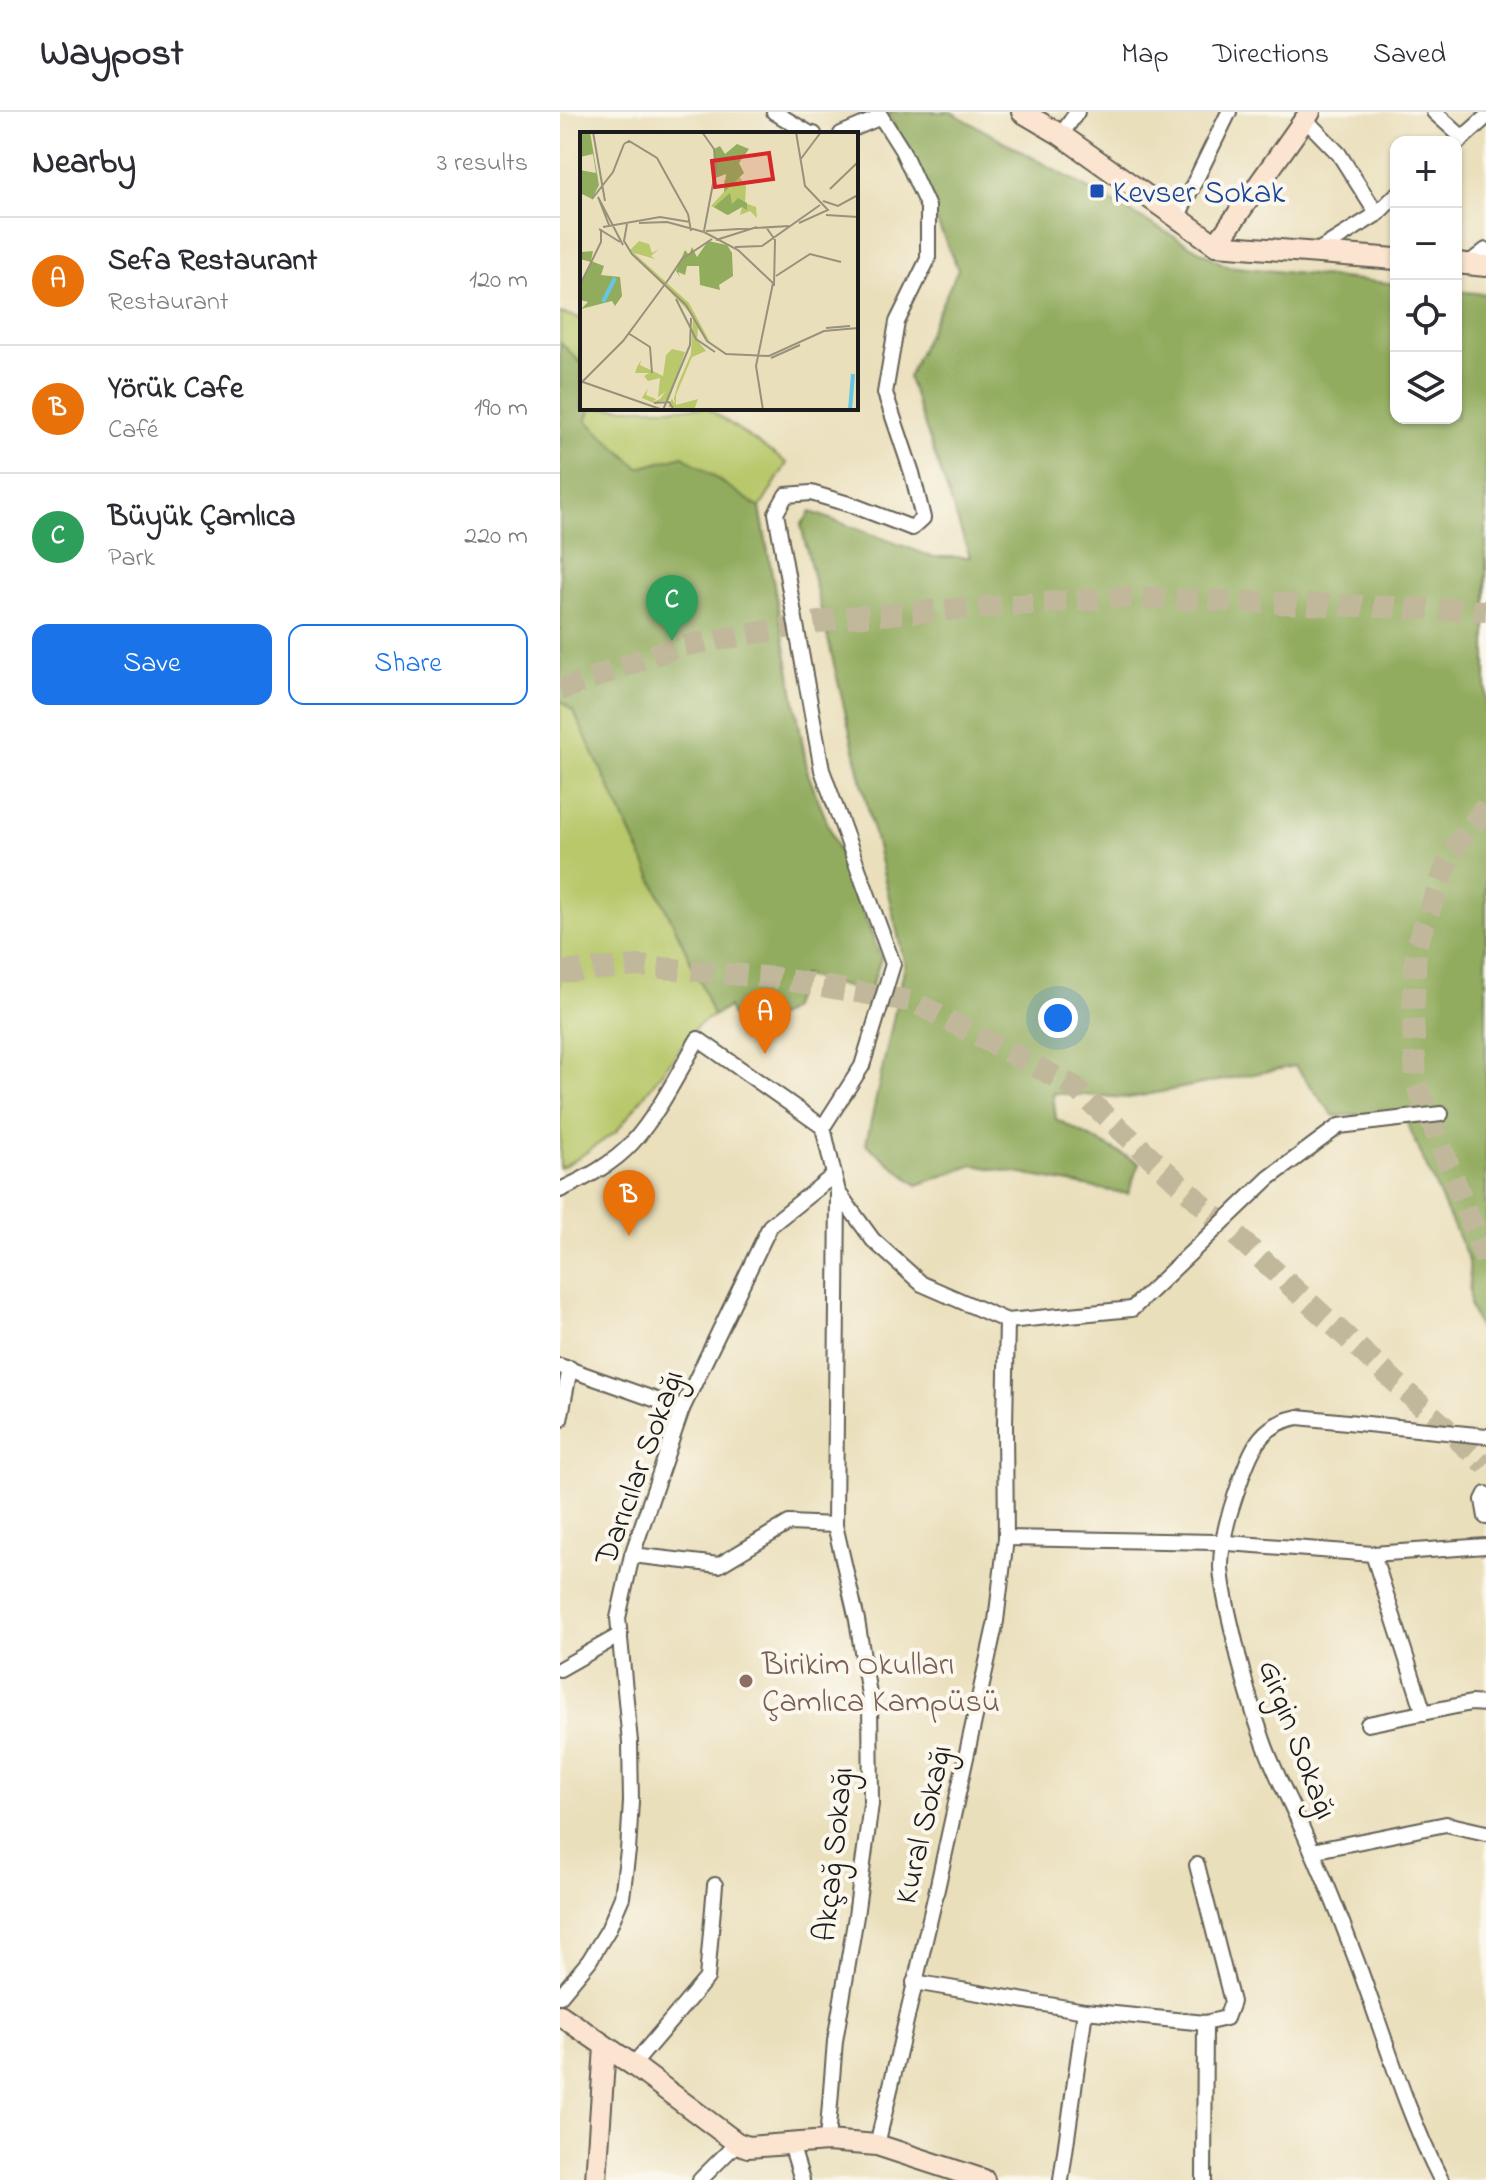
<!DOCTYPE html>
<meta charset="utf-8">
<style>
body{margin:0;font-family:"Indie Flower",sans-serif;background:#f2f2f3;color:#2b2b33}
.controls{position:absolute;right:24px;top:24px;display:grid;overflow:hidden;border-radius:16px;box-shadow:0 2px 6px #0004}
.controls button{width:72px;height:72px;display:grid;place-items:center;padding:0;border:0;border-bottom:2px solid #e1e1e2;background:#fff;color:#2b2b33;font:40px sans-serif}
.you{position:absolute;left:498px;top:906px;width:28px;height:28px;margin:-20px;border:6px solid #fff;border-radius:50%;background:#1a73e8;box-shadow:0 0 0 12px #1a73e833}
.badge{display:grid;place-items:center;width:52px;height:52px;border-radius:50%;background:#1a73e8;color:#fff;font-size:26px;font-weight:700}
.pin{position:absolute;translate:-50% -66px;filter:drop-shadow(0 2px 4px #0008)}
.pin::after{content:'';position:absolute;top:42px;width:28px;height:24px;background:inherit;clip-path:polygon(0 0,100% 0,50% 100%)}
.list{margin:0;padding:0;list-style:none}
h2{display:flex;justify-content:space-between;align-items:center;height:104px;margin:0;padding:0 32px;font-size:34px}
h2 small{font-size:26px;font-weight:400;color:#7c7c81}
.list li{display:grid;grid-template-columns:52px 1fr auto;gap:24px;align-items:center;box-sizing:border-box;height:128px;padding:0 32px;border-top:2px solid #e1e1e2}
.list b{display:block;font-size:30px;white-space:nowrap}
.list p{margin:0;font-size:26px;white-space:nowrap;color:#7c7c81}
.list em{font-size:26px;font-style:normal;color:#7c7c81}
.actions{display:flex;gap:16px;padding:24px 32px}
.actions a{flex:1;padding:18px 0;border:2px solid #1a73e8;border-radius:16px;text-align:center;font-size:28px;color:#1a73e8}
.actions .main{background:#1a73e8;color:#fff}
.icon{flex:none;width:44px;height:44px;fill:none;stroke:currentColor;stroke-width:2;stroke-linecap:round;stroke-linejoin:round}
.map{position:relative;flex:none;width:926px;height:2068px;overflow:hidden}
header{display:flex;align-items:center;gap:48px;box-sizing:border-box;height:112px;padding:0 40px;background:#fff;border-bottom:2px solid #e1e1e2}
header strong{font-size:38px}
nav{display:flex;gap:44px;margin-inline-start:auto;font-size:28px}
main{display:flex}
aside{flex:1;background:#fff}
.map>svg:first-child{display:block}
.green{fill:#b8c86a;stroke:#6a7243;stroke-width:2}
.forest{fill:#92ac5e;stroke:#57643d;stroke-width:2}
.lines{fill:none;stroke-linecap:round;stroke-linejoin:round}
.primary-tunnel{stroke:#c1b89b;stroke-width:22;stroke-dasharray:22 11;stroke-linecap:butt}
.street-casing{stroke:#646054;stroke-width:18}
.secondary-casing{stroke:#646054;stroke-width:24}
.street{stroke:#fff;stroke-width:14}
.secondary{stroke:#fce5d0;stroke-width:20}
.transit-dot{fill:#1a4fb4;stroke:#fbf7ec;stroke-width:3}
.education-dot{fill:#8d6e63;stroke:#fbf7ec;stroke-width:3}
.labels{text-anchor:middle;stroke-width:8;stroke-linejoin:round;paint-order:stroke}
.transit-label{font-size:32px;fill:#164399;stroke:#fbf7ec;text-anchor:start}
.street-label{font-size:32px;fill:#1c1c1c;stroke:#fbf7ec}
.education-label{font-size:32px;fill:#785e54;stroke:#fbf7ec;text-anchor:start}
.inset-river{fill:none;stroke:#66c6e4;stroke-width:4}
.inset-road{fill:none;stroke:#98917b;stroke-width:2}
.view{fill:#d62828;fill-opacity:0.15;stroke:#d62828;stroke-width:4}
.inset-edge{fill:none;stroke:#1c1c1c;stroke-width:4}
</style>
<header>
<strong>Waypost</strong>
<nav><a>Map</a><a>Directions</a><a>Saved</a></nav>
</header>
<main>
<aside>
<h2>Nearby<small>3 results</small></h2>
<ul class="list">
<li><span class="badge" style="background:#e8710a">A</span><div><b>Sefa Restaurant</b><p>Restaurant</p></div><em>120 m</em></li>
<li><span class="badge" style="background:#e8710a">B</span><div><b>Yörük Cafe</b><p>Café</p></div><em>190 m</em></li>
<li><span class="badge" style="background:#2e9e5b">C</span><div><b>Büyük Çamlıca</b><p>Park</p></div><em>220 m</em></li>
</ul>
<div class="actions"><a class="main">Save</a><a>Share</a></div>
</aside>
<div class="map">
<svg width="926" height="2068" viewBox="0 0 926 2068">
<rect width="100%" height="100%" fill="#fbf7ec"/>
<filter id="ink" filterUnits="userSpaceOnUse"><feTurbulence type="fractalNoise" baseFrequency=".0125" numOctaves="2"/><feDisplacementMap in="SourceGraphic" scale="16" xChannelSelector="R" yChannelSelector="G"/><feConvolveMatrix kernelMatrix="1 2 1 2 8 2 1 2 1" color-interpolation-filters="sRGB"/></filter>
<filter id="wash" filterUnits="userSpaceOnUse"><feTurbulence type="fractalNoise" baseFrequency=".006" numOctaves="4" result="noise"/><feDisplacementMap in="SourceGraphic" scale="32" xChannelSelector="R" yChannelSelector="G"/><feGaussianBlur stdDeviation="1.8" result="paint"/><feColorMatrix in="noise" values="0 0 0 0 0 0 0 0 0 0 0 0 0 0 0 0 0 1.4 0 .05"/><feComposite in="paint" operator="in"/></filter>
<g filter="url(#wash)">
<rect width="100%" height="100%" fill="#eadfbb"/>
<!-- green -->
<path class="green" d="M 0,201 L 17,205 L 22,209 L 22,296 L 147,296 L 227,351 L 200,396 L 248,662 L 321,846 L 309,881 L 242,863 L 230,897 L 182,927 L 168,895 L 138,913 L 57,1019 L 18,1046 L 0,1056 Z"/>
<!-- forest -->
<g class="forest">
<path d="M 328,0 L 391,0 L 667,154 L 836,172 L 836,306 L 896,306 L 896,179 L 926,182 L 926,1232 L 910,1195 L 909,1149 L 842,1000 L 774,1004 L 735,954 L 570,986 L 493,981 L 496,1007 L 579,1051 L 568,1082 L 414,1053 L 357,1073 L 306,1032 L 345,853 L 241,413 L 251,400 L 373,445 L 410,445 L 348,265 L 398,157 Z"/>
<path d="M 0,230 L 22,252 L 22,296 L 32,296 L 26,308 L 79,356 L 123,344 L 200,396 L 248,662 L 321,846 L 309,881 L 242,863 L 230,897 L 182,927 L 168,895 L 153,904 L 141,871 L 14,600 L 0,588 Z"/>
</g>
</g>
<g filter="url(#ink)">
<g class="lines">
<!-- primary-tunnel -->
<g class="primary-tunnel">
<path d="M 0,578 L 116,535 L 288,505 L 566,485 L 926,499"/>
<path d="M 926,695 L 892,739 L 856,834 L 853,905 L 856,971 L 926,1148"/>
<path d="M 0,860 L 79,854 L 216,866 L 354,890 L 513,974 L 926,1353"/>
</g>
<!-- street casing -->
<g class="street-casing">
<g id="street">
<path d="M 214,0 L 249,21 L 254,22"/>
<path d="M 874,0 L 903,26"/>
<path d="M 746,8 L 779,42 L 817,102"/>
<path d="M 281,22 L 321,5"/>
<path d="M 501,23 L 517,0"/>
<path d="M 896,32 L 926,5"/>
<path d="M 617,106 L 669,0"/>
<path d="M 756,140 L 817,102 L 836,83"/>
<path d="M 907,153 L 926,138"/>
<path d="M 263,1015 L 278,1080 L 313,1128 L 362,1172 L 447,1209 L 572,1197 L 709,1066 L 779,1014 L 881,1002"/>
<path d="M 0,1078 C 26,1066 53,1052 72,1031 C 99,1001 118,961 138,927 L 263,1015 L 302,954 L 333,852 L 262,658 L 216,401 L 226,383 L 251,381 L 292,393 L 352,416 L 363,406 L 352,361 L 325,281 L 337,210 L 368,147 L 368,95 L 342,38 L 318,0"/>
<path d="M 0,1254 L 122,1297"/>
<path d="M 0,1308 L 10,1256"/>
<path d="M 926,1382 L 923,1388 L 926,1405"/>
<path d="M 446,1426 L 655,1430 L 813,1442 L 926,1434"/>
<path d="M 813,1442 L 864,1601"/>
<path d="M 72,1443 L 159,1453 L 229,1411 L 275,1413"/>
<path d="M 0,1557 L 60,1523"/>
<path d="M 808,1612 L 911,1591 L 926,1592"/>
<path d="M 752,1739 L 886,1712 L 926,1721"/>
<path d="M 637,1753 L 672,1890 L 666,1906 L 645,1911"/>
<path d="M 354,1870 L 525,1899"/>
<path d="M 0,1884 L 29,1849 L 48,1818 L 62,1785 L 68,1739 L 71,1689 L 70,1630 L 58,1506 L 72,1443 L 122,1297 L 210,1114 L 274,1063"/>
<path d="M 73,1953 L 147,1866 L 155,1773"/>
<path d="M 267,2029 L 275,1929 L 296,1804 L 311,1692 L 310,1589 L 297,1508 L 275,1413 L 278,1080"/>
<path d="M 231,2032 L 242,2068"/>
<path d="M 317,2033 L 377,1777 L 436,1509 L 446,1426 L 445,1313 L 447,1209"/>
<path d="M 140,2068 L 177,2031"/>
<path d="M 501,2068 L 525,1899 L 645,1911 L 644,2068"/>
<path d="M 881,2068 C 844,1996 823,1918 794,1842 C 778,1799 760,1756 741,1714 C 729,1687 714,1659 704,1631 C 691,1595 681,1558 673,1521 C 668,1499 662,1477 661,1455 C 661,1424 671,1396 681,1367 C 692,1335 702,1312 738,1305 L 926,1324"/>
</g>
</g>
<!-- secondary casing -->
<g class="secondary-casing">
<g id="secondary">
<path d="M 462,0 L 501,23 L 656,133 L 836,147"/>
<path d="M 656,133 L 750,0"/>
<path d="M 896,151 L 926,154"/>
<path d="M 0,1903 L 73,1953 L 177,2031 L 188,2035 L 267,2029 L 317,2033 L 424,2068"/>
<path d="M 36,2068 L 45,1935"/>
</g>
</g>
<!-- street -->
<use href="#street" class="street"/>
<!-- secondary -->
<use href="#secondary" class="secondary"/>
</g>
</g>
<!-- markers -->
<rect class="transit-dot" x="529" y="71" width="16" height="16" rx="4"/>
<circle class="education-dot" cx="186" cy="1569" r="8"/>
<g class="labels">
<!-- transit labels -->
<g class="transit-label">
<text x="553" y="90">Kevser Sokak</text>
</g>
<!-- street labels -->
<g class="street-label">
<text transform="translate(78 1355) rotate(-70)" y="11">Darıcılar Sokağı</text>
<text transform="translate(739 1627) rotate(69)" y="11">Girgin Sokağı</text>
<text transform="translate(362 1712) rotate(-77)" y="11">Kural Sokağı</text>
<text transform="translate(272 1742) rotate(-84)" y="11">Akçağ Sokağı</text>
</g>
<!-- education labels -->
<g class="education-label">
<text x="202" y="1562">Birikim Okulları<tspan x="202" dy="37">Çamlıca Kampüsü</tspan></text>
</g>
</g>
<!-- overview -->
<g transform="translate(20 20)">
<rect width="278" height="278" fill="#eadfbb"/>
<path d="M 158,43 L 166,54 L 165,71 L 176,75 L 177,86 L 170,79 L 160,83 L 162,75 L 147,83 L 131,74 L 144,60 L 144,48 ZM 59,109 L 69,112 L 72,121 L 79,117 L 71,124 L 75,127 L 54,121 L 109,171 L 131,212 L 118,196 L 117,208 L 126,219 L 112,225 L 96,263 L 96,273 L 118,267 L 114,278 L 88,275 L 92,266 L 95,273 L 94,266 L 98,252 L 111,222 L 113,184 L 50,118 ZM 92,217 L 105,220 L 89,268 L 74,271 L 62,266 L 68,256 L 66,263 L 76,267 L 73,270 L 80,267 L 85,260 L 78,265 L 80,246 L 68,249 L 64,244 L 69,241 L 55,241 L 57,235 L 61,228 L 60,233 L 83,244 L 86,223 Z" fill="#b8c86a"/>
<path d="M 1,0 L 10,0 L 19,53 L 12,67 L 0,61 L 0,38 L 16,41 L 13,22 L 0,25 ZM 157,12 L 169,17 L 159,31 L 164,41 L 144,60 L 146,42 L 133,47 L 134,17 L 140,14 L 145,22 ZM 150,61 L 152,72 L 158,66 L 167,71 L 167,78 L 162,75 L 148,83 L 134,75 ZM 128,109 L 147,113 L 152,121 L 153,144 L 139,153 L 140,158 L 120,153 L 119,134 L 107,134 L 105,143 L 98,140 L 100,145 L 96,139 L 105,118 L 109,123 L 112,115 L 117,125 ZM 0,115 L 1,120 L 13,119 L 11,129 L 24,134 L 21,143 L 40,145 L 42,164 L 35,174 L 32,169 L 1,177 L 8,170 L 0,168 L 0,154 L 11,130 L 0,127 Z" fill="#92ac5e"/>
<path class="inset-river" d="M 23,170 L 35,146M 270,278 L 273,242"/>
<path class="inset-road" d="M 13,0 L 25,69M 122,0 L 134,17 L 136,36 L 124,99M 216,0 L 225,54 L 248,78 L 219,91M 44,12 L 49,9 L 77,26 L 108,82 L 111,99M 220,28 L 241,0M 250,57 L 278,30M 12,67 L 33,40 L 44,12M 243,69 L 258,74 L 278,63M 246,83 L 278,85M 59,91 L 87,90 L 124,100 L 158,118 L 193,151 L 176,234 L 183,278M 47,92 L 44,109 L 52,122 L 106,173 L 127,209 L 146,222 L 189,224 L 244,199 L 278,196M 29,93 L 18,65 L 43,113M 23,95 L 80,85 L 110,90M 186,95 L 195,108 L 194,154M 19,97 L 40,110M 126,99 L 209,94M 136,108 L 177,95M 155,115 L 182,114 L 240,73M 196,144 L 230,122 L 261,130M 90,145 L 102,127 L 132,107M 0,153 L 21,110 L 21,97M 96,167 L 116,207 L 135,220M 246,196 L 270,194M 48,201 L 70,215 L 72,241M 191,226 L 220,213M 0,249 L 83,278M 0,252 L 43,209 L 91,144M 74,271 L 89,270 L 94,278M 83,278 L 110,213 L 111,186"/>
<path class="view" d="M 189,21 L 193,47 L 135,55 L 132,29 Z"/>
<rect width="278" height="278" class="inset-edge"/>
</g>
</svg>
<div class="controls">
<button>+</button>
<button>−</button>
<button><svg class="icon" aria-label="locate" viewBox="0 0 24 24"><circle cx="12" cy="12" r="6"/><path d="M12 2v4M12 18v4M2 12h4M18 12h4"/></svg></button>
<button><svg class="icon" aria-label="layers" viewBox="0 0 24 24"><path d="M12 4l9 5-9 5-9-5zM3 14l9 5 9-5"/></svg></button>
</div>
<div class="you"></div>
<div class="pin badge" style="left:205px;top:942px;background:#e8710a">A</div>
<div class="pin badge" style="left:69px;top:1124px;background:#e8710a">B</div>
<div class="pin badge" style="left:112px;top:529px;background:#2e9e5b">C</div>
</div>
</main>
